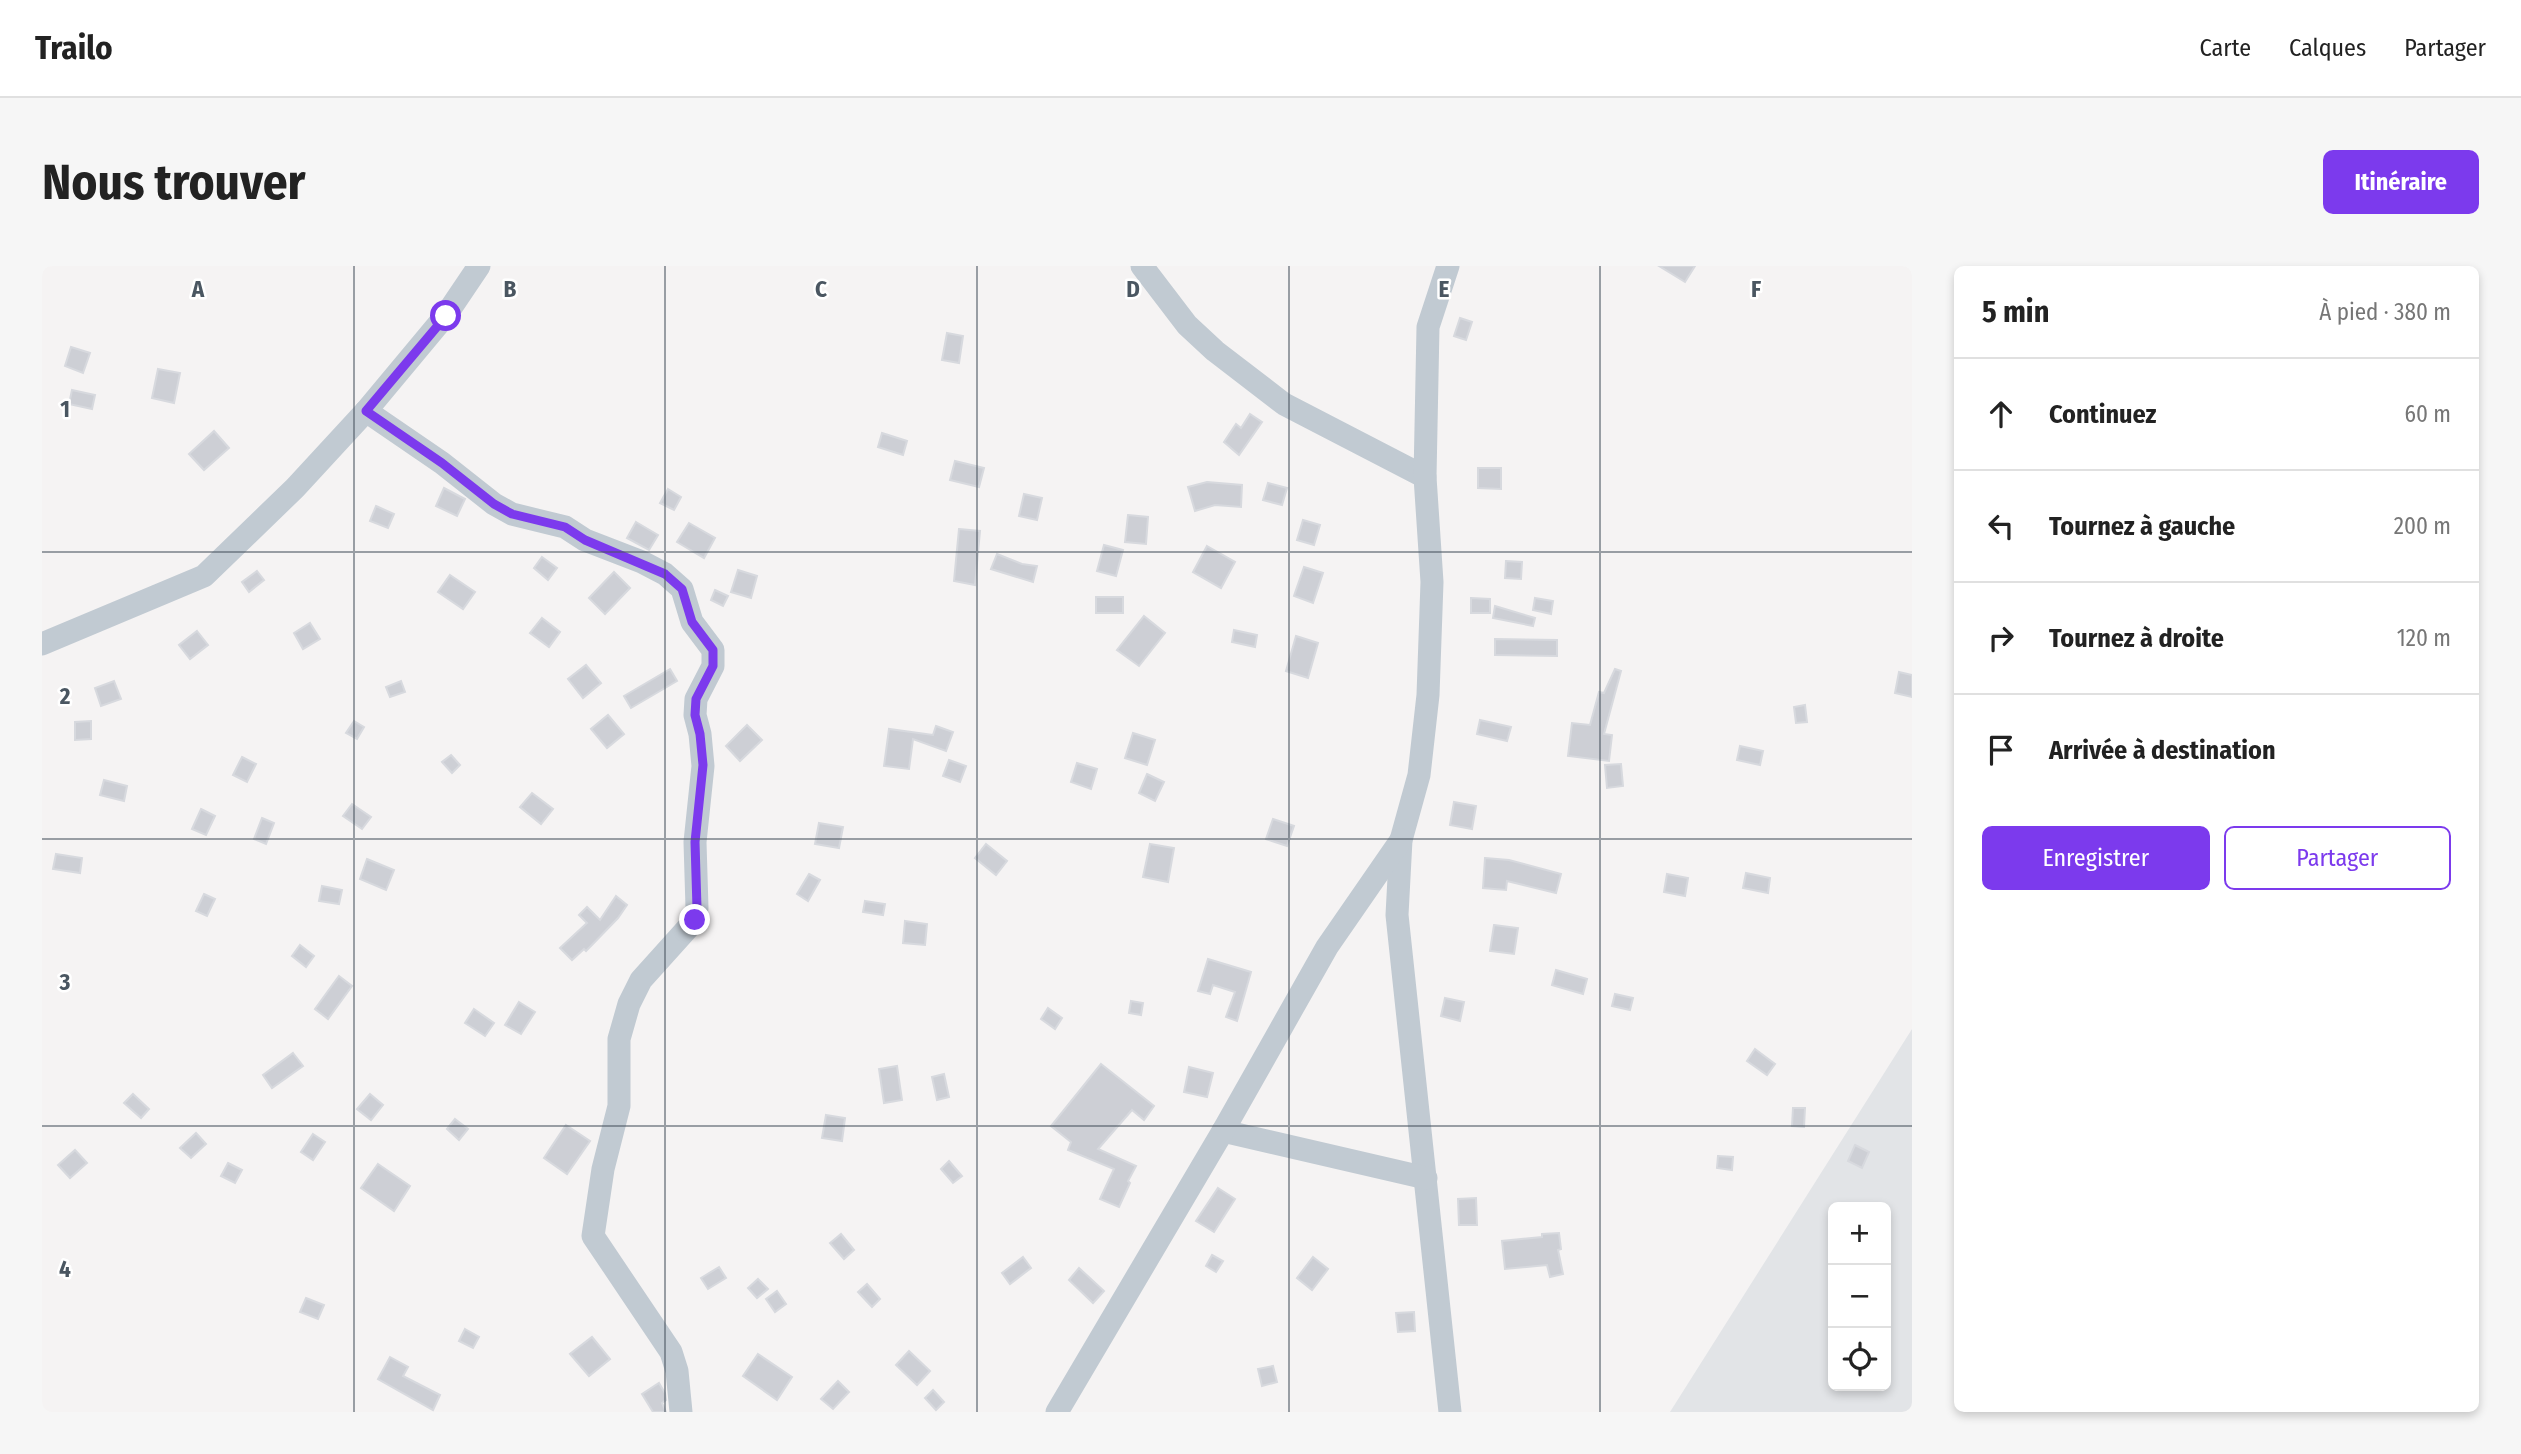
<!DOCTYPE html>
<html lang="fr">
<meta charset="utf-8">
<style>
body{margin:0;font-family:"Fira Sans Condensed",sans-serif;background:#f6f6f6;color:#222}
.controls{position:absolute;right:21px;bottom:21px;display:grid;overflow:hidden;border-radius:10px;box-shadow:0 4px 10px #0003}
.controls button{width:63px;height:63px;display:grid;place-items:center;padding:0;border:0;border-bottom:2px solid #e0e0e0;background:#fff;color:#222;font:35px sans-serif}
.stop{position:absolute;width:21px;height:21px;margin:-16px;border:5px solid #7c3aed;border-radius:50%;background:#fff}
.stop.end{background:#7c3aed;border-color:#fff;box-shadow:0 2px 7px #0008}
.list{margin:0;padding:0;list-style:none}
h2{display:flex;justify-content:space-between;align-items:center;height:91px;margin:0;padding:0 28px;font-size:30px}
h2 small{font-size:23px;font-weight:400;color:#767676}
.list li{display:grid;grid-template-columns:46px 1fr auto;gap:21px;align-items:center;box-sizing:border-box;height:112px;padding:0 28px;border-top:2px solid #e0e0e0}
.list b{display:block;font-size:26px;white-space:nowrap}
.list em{font-size:23px;font-style:normal;color:#767676}
.actions{display:flex;gap:14px;padding:21px 28px}
.actions a{flex:1;padding:16px 0;border:2px solid #7c3aed;border-radius:10px;text-align:center;font-size:24px;color:#7c3aed}
.actions .main{background:#7c3aed;color:#fff}
.icon{flex:none;width:38px;height:38px;fill:none;stroke:currentColor;stroke-width:2;stroke-linecap:round;stroke-linejoin:round}
.map{position:relative;flex:none;width:1870px;height:1146px;overflow:hidden;border-radius:10px}
header{display:flex;align-items:center;gap:42px;box-sizing:border-box;height:98px;padding:0 35px;background:#fff;border-bottom:2px solid #e0e0e0}
header strong{font-size:33px}
nav{display:flex;gap:38px;margin-inline-start:auto;font-size:24px}
.intro{display:flex;align-items:center;justify-content:space-between;box-sizing:border-box;height:168px;padding:0 42px}
h1{margin:0;font-size:49px}
.button{padding:18px 32px;border-radius:10px;background:#7c3aed;color:#fff;font-size:24px;font-weight:700}
main{display:flex;gap:42px;padding:0 42px}
aside{flex:1;background:#fff;border-radius:10px;box-shadow:0 4px 10px #0003}
.map>svg:first-child{display:block}
.airport{fill:#e2e4e7;fill-rule:evenodd}
.building{fill:#cdcfd5;stroke:#d7d9de;stroke-width:2}
.lines{fill:none;stroke-linecap:round;stroke-linejoin:round}
.minor{stroke:#c1cad2;stroke-width:23}
.route{stroke:#7c3aed;stroke-width:9}
.grid{fill:none;stroke:#4a5661;stroke-width:2;stroke-opacity:0.55}
.grid-label{font-size:23px;text-anchor:middle;font-weight:bold;fill:#4a5661;stroke:#fff;stroke-width:5;stroke-linejoin:round;paint-order:stroke}
</style>
<header>
<strong>Trailo</strong>
<nav><a>Carte</a><a>Calques</a><a>Partager</a></nav>
</header>
<div class="intro"><h1>Nous trouver</h1><a class="button">Itinéraire</a></div>
<main>
<div class="map">
<svg width="1870" height="1146" viewBox="0 0 1870 1146">
<rect width="100%" height="100%" fill="#f5f3f3"/>
<!-- airport -->
<path class="airport" d="M 1870,763 L 1870,1146 L 1628,1146 ZM 1791,941 L 1844,941 L 1844,1120 L 1791,1120 Z"/>
<!-- building -->
<g class="building">
<path d="M 1617,0 L 1653,0 L 1643,16 Z"/>
<path d="M 1418,52 L 1430,56 L 1424,74 L 1412,70 Z"/>
<path d="M 905,67 L 921,70 L 917,97 L 900,94 Z"/>
<path d="M 29,81 L 48,87 L 41,107 L 23,100 Z"/>
<path d="M 116,103 L 138,107 L 132,137 L 110,132 Z"/>
<path d="M 30,124 L 53,129 L 50,143 L 27,138 Z"/>
<path d="M 1208,148 L 1220,156 L 1197,189 L 1182,176 L 1194,158 L 1199,162 Z"/>
<path d="M 172,165 L 187,182 L 162,204 L 147,188 Z"/>
<path d="M 840,167 L 865,175 L 861,189 L 836,181 Z"/>
<path d="M 913,195 L 942,202 L 937,221 L 908,214 Z"/>
<path d="M 1436,202 L 1459,202 L 1459,223 L 1436,222 Z"/>
<path d="M 1165,216 L 1200,219 L 1199,241 L 1173,239 L 1153,245 L 1146,221 Z"/>
<path d="M 1226,217 L 1245,222 L 1240,239 L 1221,234 Z"/>
<path d="M 402,222 L 423,233 L 415,250 L 394,240 Z"/>
<path d="M 626,223 L 639,231 L 632,244 L 618,237 Z"/>
<path d="M 982,228 L 1000,232 L 995,254 L 977,250 Z"/>
<path d="M 334,240 L 352,248 L 346,262 L 328,255 Z"/>
<path d="M 1086,249 L 1106,251 L 1104,278 L 1083,276 Z"/>
<path d="M 1261,254 L 1278,259 L 1272,279 L 1255,274 Z"/>
<path d="M 594,256 L 616,269 L 607,284 L 585,272 Z"/>
<path d="M 647,257 L 673,272 L 662,292 L 635,276 Z"/>
<path d="M 917,263 L 938,265 L 933,319 L 912,315 Z"/>
<path d="M 1062,279 L 1081,284 L 1074,310 L 1055,305 Z"/>
<path d="M 1165,280 L 1193,296 L 1179,322 L 1151,306 Z"/>
<path d="M 955,288 L 980,298 L 995,300 L 991,316 L 949,303 Z"/>
<path d="M 500,291 L 515,302 L 506,314 L 492,302 Z"/>
<path d="M 1464,295 L 1480,296 L 1479,313 L 1463,312 Z"/>
<path d="M 1262,301 L 1281,307 L 1271,337 L 1252,330 Z"/>
<path d="M 696,304 L 715,310 L 709,332 L 689,326 Z"/>
<path d="M 215,305 L 222,314 L 207,326 L 200,316 Z"/>
<path d="M 572,306 L 588,322 L 563,348 L 547,332 Z"/>
<path d="M 408,309 L 433,326 L 421,343 L 396,326 Z"/>
<path d="M 673,324 L 686,330 L 681,340 L 669,334 Z"/>
<rect x="1054" y="331" width="27" height="16"/>
<path d="M 1429,332 L 1448,333 L 1448,347 L 1429,347 Z"/>
<path d="M 1493,332 L 1511,335 L 1509,348 L 1491,344 Z"/>
<path d="M 1453,340 L 1493,352 L 1491,360 L 1451,352 Z"/>
<path d="M 1102,350 L 1123,367 L 1097,400 L 1075,384 Z"/>
<path d="M 500,352 L 518,366 L 507,381 L 488,367 Z"/>
<path d="M 268,357 L 278,373 L 261,383 L 252,367 Z"/>
<path d="M 1192,364 L 1215,369 L 1213,381 L 1190,376 Z"/>
<path d="M 155,365 L 166,379 L 148,393 L 137,379 Z"/>
<path d="M 1254,370 L 1276,377 L 1266,412 L 1244,405 Z"/>
<path d="M 1453,373 L 1515,374 L 1515,390 L 1453,389 Z"/>
<path d="M 544,399 L 559,417 L 541,432 L 526,413 Z"/>
<path d="M 628,403 L 635,415 L 589,442 L 582,430 Z"/>
<path d="M 1573,403 L 1579,405 L 1562,468 L 1570,469 L 1567,495 L 1526,490 L 1530,457 L 1548,459 L 1557,426 L 1562,427 Z"/>
<path d="M 1857,406 L 1870,409 L 1870,431 L 1853,427 Z"/>
<path d="M 72,415 L 79,433 L 59,440 L 53,422 Z"/>
<path d="M 359,415 L 363,426 L 348,431 L 344,421 Z"/>
<path d="M 1763,439 L 1765,456 L 1754,457 L 1752,441 Z"/>
<path d="M 566,449 L 582,468 L 565,482 L 549,463 Z"/>
<path d="M 1438,454 L 1469,461 L 1465,475 L 1435,468 Z"/>
<path d="M 49,455 L 49,473 L 33,474 L 33,456 Z"/>
<path d="M 312,455 L 322,461 L 315,473 L 304,467 Z"/>
<path d="M 705,459 L 720,474 L 698,495 L 684,480 Z"/>
<path d="M 894,460 L 911,466 L 904,485 L 871,473 L 867,503 L 842,500 L 847,463 L 891,469 Z"/>
<path d="M 1091,467 L 1113,474 L 1105,499 L 1083,492 Z"/>
<path d="M 1698,480 L 1721,485 L 1718,499 L 1695,494 Z"/>
<path d="M 409,489 L 418,499 L 410,507 L 400,496 Z"/>
<path d="M 200,491 L 214,498 L 205,516 L 191,509 Z"/>
<path d="M 907,494 L 924,500 L 918,516 L 901,510 Z"/>
<path d="M 1035,497 L 1055,503 L 1049,523 L 1029,516 Z"/>
<path d="M 1579,498 L 1581,520 L 1565,522 L 1563,499 Z"/>
<path d="M 1105,508 L 1122,516 L 1113,535 L 1097,527 Z"/>
<path d="M 62,514 L 85,520 L 82,535 L 58,529 Z"/>
<path d="M 490,527 L 511,543 L 499,558 L 478,541 Z"/>
<path d="M 1412,536 L 1434,540 L 1430,563 L 1408,559 Z"/>
<path d="M 310,538 L 329,551 L 320,563 L 301,550 Z"/>
<path d="M 159,543 L 173,550 L 164,569 L 150,563 Z"/>
<path d="M 220,552 L 232,557 L 224,578 L 212,573 Z"/>
<path d="M 1231,553 L 1252,560 L 1245,580 L 1224,573 Z"/>
<path d="M 777,557 L 801,561 L 797,582 L 773,578 Z"/>
<path d="M 944,578 L 965,595 L 954,609 L 933,592 Z"/>
<path d="M 1108,578 L 1132,582 L 1126,616 L 1101,611 Z"/>
<path d="M 14,588 L 40,592 L 38,607 L 11,603 Z"/>
<path d="M 1443,592 L 1467,594 L 1519,608 L 1514,627 L 1465,615 L 1464,624 L 1441,622 Z"/>
<path d="M 325,593 L 352,604 L 344,624 L 318,613 Z"/>
<path d="M 1704,607 L 1728,612 L 1726,627 L 1701,622 Z"/>
<path d="M 767,608 L 778,614 L 766,635 L 755,628 Z"/>
<path d="M 1625,608 L 1646,612 L 1643,630 L 1622,626 Z"/>
<path d="M 280,620 L 300,624 L 297,638 L 277,635 Z"/>
<path d="M 162,628 L 173,633 L 165,650 L 154,645 Z"/>
<path d="M 574,630 L 585,639 L 576,652 L 544,685 L 542,683 L 530,694 L 518,682 L 545,657 L 537,649 L 545,641 L 558,654 Z"/>
<path d="M 823,635 L 843,638 L 841,649 L 821,646 Z"/>
<path d="M 863,655 L 885,658 L 883,679 L 861,677 Z"/>
<path d="M 1452,659 L 1476,662 L 1472,688 L 1448,685 Z"/>
<path d="M 258,679 L 272,690 L 264,701 L 250,690 Z"/>
<path d="M 1166,693 L 1209,706 L 1195,755 L 1184,751 L 1193,726 L 1171,719 L 1168,728 L 1156,725 Z"/>
<path d="M 1514,704 L 1545,713 L 1541,728 L 1510,719 Z"/>
<path d="M 297,710 L 310,720 L 286,753 L 273,743 Z"/>
<path d="M 1573,728 L 1591,732 L 1588,744 L 1570,740 Z"/>
<path d="M 1403,732 L 1422,736 L 1418,755 L 1399,750 Z"/>
<path d="M 1089,735 L 1101,737 L 1099,749 L 1087,747 Z"/>
<path d="M 477,736 L 493,746 L 479,768 L 463,759 Z"/>
<path d="M 1006,742 L 1020,752 L 1013,763 L 999,753 Z"/>
<path d="M 432,743 L 452,757 L 443,770 L 423,757 Z"/>
<path d="M 1713,783 L 1733,798 L 1725,809 L 1705,795 Z"/>
<path d="M 251,787 L 261,800 L 230,822 L 221,809 Z"/>
<path d="M 1059,798 L 1112,840 L 1102,854 L 1090,844 L 1056,883 L 1094,900 L 1086,915 L 1088,917 L 1077,941 L 1058,933 L 1072,903 L 1026,884 L 1029,876 L 1009,860 Z"/>
<path d="M 855,800 L 860,834 L 842,837 L 837,803 Z"/>
<path d="M 1147,801 L 1171,807 L 1165,831 L 1142,826 Z"/>
<path d="M 902,808 L 907,831 L 895,834 L 890,811 Z"/>
<path d="M 91,828 L 107,843 L 99,852 L 82,837 Z"/>
<path d="M 328,828 L 341,839 L 329,854 L 315,843 Z"/>
<path d="M 1751,842 L 1763,842 L 1762,861 L 1750,860 Z"/>
<path d="M 784,849 L 803,852 L 800,875 L 780,872 Z"/>
<path d="M 413,853 L 426,863 L 417,874 L 405,863 Z"/>
<path d="M 524,859 L 548,875 L 525,908 L 502,892 Z"/>
<path d="M 154,867 L 164,878 L 149,892 L 138,882 Z"/>
<path d="M 271,868 L 283,876 L 271,894 L 259,886 Z"/>
<path d="M 1813,879 L 1827,886 L 1820,902 L 1806,895 Z"/>
<path d="M 33,884 L 45,897 L 28,912 L 16,899 Z"/>
<path d="M 1676,890 L 1691,891 L 1690,904 L 1675,902 Z"/>
<path d="M 907,895 L 920,910 L 911,917 L 899,903 Z"/>
<path d="M 186,897 L 200,904 L 193,917 L 179,910 Z"/>
<path d="M 336,898 L 368,920 L 352,945 L 319,922 Z"/>
<path d="M 1176,922 L 1193,933 L 1172,966 L 1154,955 Z"/>
<path d="M 1434,932 L 1435,959 L 1417,959 L 1416,933 Z"/>
<path d="M 1517,967 L 1519,983 L 1516,984 L 1521,1008 L 1508,1011 L 1505,999 L 1463,1003 L 1460,975 L 1500,971 L 1500,968 Z"/>
<path d="M 799,968 L 812,984 L 802,993 L 788,977 Z"/>
<path d="M 1170,989 L 1181,995 L 1174,1006 L 1164,1000 Z"/>
<path d="M 981,991 L 989,1002 L 968,1018 L 960,1007 Z"/>
<path d="M 1271,991 L 1286,1003 L 1270,1024 L 1255,1012 Z"/>
<path d="M 677,1001 L 684,1012 L 666,1023 L 659,1012 Z"/>
<path d="M 1037,1002 L 1062,1025 L 1051,1037 L 1027,1014 Z"/>
<path d="M 716,1013 L 726,1023 L 715,1032 L 706,1022 Z"/>
<path d="M 825,1018 L 838,1033 L 830,1041 L 816,1026 Z"/>
<path d="M 735,1025 L 744,1038 L 733,1046 L 724,1033 Z"/>
<path d="M 264,1032 L 282,1039 L 276,1053 L 258,1046 Z"/>
<path d="M 1372,1046 L 1373,1065 L 1356,1066 L 1354,1047 Z"/>
<path d="M 423,1063 L 437,1071 L 431,1082 L 417,1075 Z"/>
<path d="M 550,1071 L 568,1093 L 547,1110 L 528,1088 Z"/>
<path d="M 867,1085 L 888,1105 L 875,1119 L 854,1099 Z"/>
<path d="M 716,1088 L 750,1111 L 735,1134 L 701,1110 Z"/>
<path d="M 348,1091 L 366,1101 L 361,1110 L 398,1129 L 391,1144 L 336,1113 Z"/>
<path d="M 1231,1100 L 1235,1116 L 1220,1120 L 1216,1103 Z"/>
<path d="M 796,1115 L 807,1126 L 791,1143 L 779,1133 Z"/>
<path d="M 617,1117 L 623,1127 L 624,1134 L 620,1137 L 624,1146 L 611,1146 L 600,1128 Z"/>
<path d="M 891,1124 L 902,1136 L 894,1144 L 883,1132 Z"/>
</g>
<g class="lines">
<!-- minor -->
<g class="minor">
<path d="M 1100,0 L 1145,59 L 1173,85 L 1242,138 L 1383,211"/>
<path d="M 1406,0 L 1386,61 L 1383,211 L 1390,316 L 1386,429 L 1377,509 L 1359,574 L 1355,649 L 1408,1146"/>
<path d="M 324,145 L 400,197 L 452,238 L 470,248 L 523,261 L 543,274 L 600,296 L 623,308 L 640,323 L 650,356 L 671,384 L 671,400 L 654,433 L 653,449 L 658,468 L 661,500 L 653,576 L 655,642 L 653,654 L 599,714 L 587,738 L 577,773 L 577,840 L 561,903 L 551,970 L 629,1086 L 635,1105 L 639,1146"/>
<path d="M 0,378 L 162,310 L 253,222 L 324,145 L 404,49 L 437,0"/>
<path d="M 1181,865 L 1384,912"/>
<path d="M 1015,1146 L 1181,865 L 1285,681 L 1359,574"/>
</g>
</g>
<g class="lines">
<!-- route -->
<path class="route" d="M 404,50 L 324,145 L 400,197 L 452,238 L 470,248 L 523,261 L 543,274 L 623,308 L 640,323 L 650,356 L 671,384 L 671,400 L 654,433 L 653,449 L 658,468 L 661,499 L 653,576 L 655,642 L 653,654"/>
</g>
<!-- grid -->
<path class="grid" d="M 312,0 L 312,1146M 623,0 L 623,1146M 935,0 L 935,1146M 1247,0 L 1247,1146M 1558,0 L 1558,1146M 0,286 L 1870,286M 0,573 L 1870,573M 0,860 L 1870,860"/>
<g class="grid-label">
<text x="156" y="31">A</text>
<text x="468" y="31">B</text>
<text x="779" y="31">C</text>
<text x="1091" y="31">D</text>
<text x="1402" y="31">E</text>
<text x="1714" y="31">F</text>
<text x="23" y="151">1</text>
<text x="23" y="438">2</text>
<text x="23" y="724">3</text>
<text x="23" y="1011">4</text>
</g>
</svg>
<div class="controls">
<button>+</button>
<button>−</button>
<button><svg class="icon" aria-label="locate" viewBox="0 0 24 24"><circle cx="12" cy="12" r="6"/><path d="M12 2v4M12 18v4M2 12h4M18 12h4"/></svg></button>
</div>
<div class="stop" style="left:404px;top:50px"></div>
<div class="stop end" style="left:653px;top:654px"></div>
</div>
<aside>
<h2>5 min<small>À pied · 380 m</small></h2>
<ul class="list">
<li><svg class="icon" aria-label="ahead" viewBox="0 0 24 24"><path d="M12 20V5M6 11l6-6 6 6"/></svg><div><b>Continuez</b></div><em>60 m</em></li>
<li><svg class="icon" aria-label="left" viewBox="0 0 24 24"><path d="M17 20v-9H6M10 6l-5 5 5 5"/></svg><div><b>Tournez à gauche</b></div><em>200 m</em></li>
<li><svg class="icon" aria-label="right" viewBox="0 0 24 24"><path d="M7 20v-9h11M14 6l5 5-5 5"/></svg><div><b>Tournez à droite</b></div><em>120 m</em></li>
<li><svg class="icon" aria-label="arrive" viewBox="0 0 24 24"><path d="M6 21V4h12l-3 4 3 4H6"/></svg><div><b>Arrivée à destination</b></div></li>
</ul>
<div class="actions"><a class="main">Enregistrer</a><a>Partager</a></div>
</aside>
</main>
